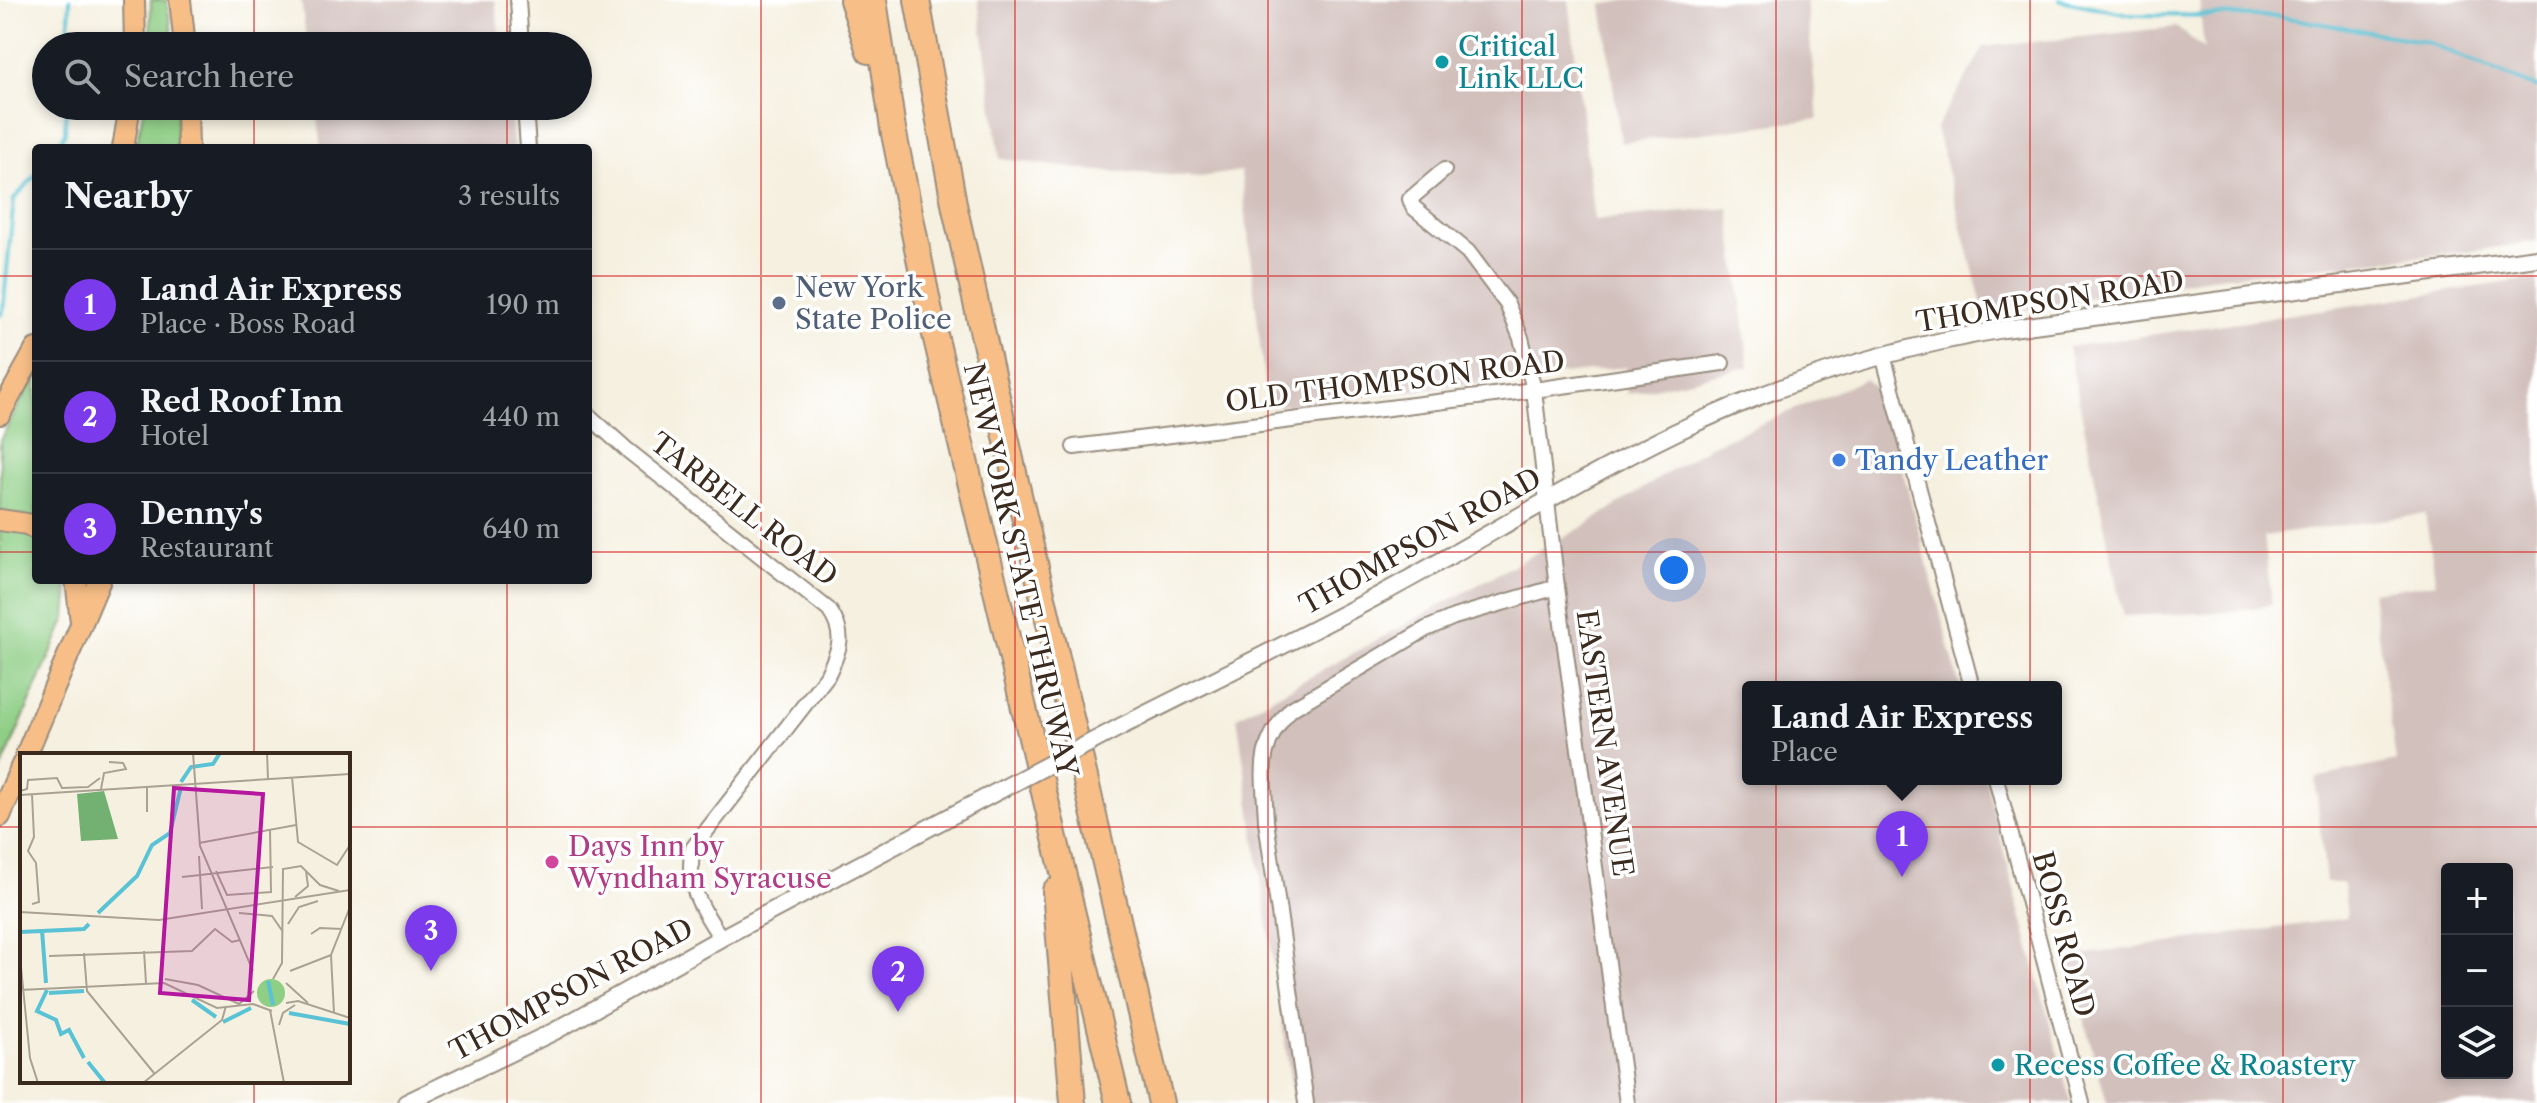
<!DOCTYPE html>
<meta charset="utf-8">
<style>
body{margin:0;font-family:"Libre Caslon Text",serif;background:#242831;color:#f1f3f6}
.controls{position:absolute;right:24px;bottom:24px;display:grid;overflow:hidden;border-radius:8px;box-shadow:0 4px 12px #0003}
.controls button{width:72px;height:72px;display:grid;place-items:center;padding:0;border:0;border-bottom:2px solid #363941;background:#171b24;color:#f1f3f6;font:40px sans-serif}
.you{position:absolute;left:1674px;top:570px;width:28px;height:28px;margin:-20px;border:6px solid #fff;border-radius:50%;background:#1a73e8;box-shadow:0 0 0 12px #1a73e833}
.badge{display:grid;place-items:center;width:52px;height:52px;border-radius:50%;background:#7c3aed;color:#fff;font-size:26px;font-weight:700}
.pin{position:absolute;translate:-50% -66px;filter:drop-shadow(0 2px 4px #0008)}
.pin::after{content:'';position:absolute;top:42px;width:28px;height:24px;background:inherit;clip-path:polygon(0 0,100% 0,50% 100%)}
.popup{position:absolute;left:1742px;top:681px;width:320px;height:104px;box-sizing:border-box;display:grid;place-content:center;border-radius:8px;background:#171b24;filter:drop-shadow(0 2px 6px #0005);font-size:26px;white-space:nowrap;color:#9ea1a6}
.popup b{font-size:30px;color:#f1f3f6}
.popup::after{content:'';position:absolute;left:50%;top:100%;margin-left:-16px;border:16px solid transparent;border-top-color:#171b24}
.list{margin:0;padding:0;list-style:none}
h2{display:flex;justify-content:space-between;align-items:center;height:104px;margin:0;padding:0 32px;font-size:34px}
h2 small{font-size:26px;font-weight:400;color:#9ea1a6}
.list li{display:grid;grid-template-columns:52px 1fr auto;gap:24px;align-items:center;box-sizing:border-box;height:112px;padding:0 32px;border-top:2px solid #363941}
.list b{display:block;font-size:30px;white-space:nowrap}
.list p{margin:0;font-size:26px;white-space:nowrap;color:#9ea1a6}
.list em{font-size:26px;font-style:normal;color:#9ea1a6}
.icon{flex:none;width:44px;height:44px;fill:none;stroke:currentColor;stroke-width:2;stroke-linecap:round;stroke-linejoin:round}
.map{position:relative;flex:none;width:2537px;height:1103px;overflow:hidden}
.search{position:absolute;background:#171b24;box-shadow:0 4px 12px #0003;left:32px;top:32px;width:560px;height:88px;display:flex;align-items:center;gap:20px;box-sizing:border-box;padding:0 28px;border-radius:44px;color:#9ea1a6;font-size:30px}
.panel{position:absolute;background:#171b24;box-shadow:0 4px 12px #0003;left:32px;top:144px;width:560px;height:440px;border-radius:8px}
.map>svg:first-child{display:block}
.industrial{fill:#d1c0bc;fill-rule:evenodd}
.green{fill:#8ece85;stroke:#647c52;stroke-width:2}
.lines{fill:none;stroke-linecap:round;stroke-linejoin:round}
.stream{stroke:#59c3d5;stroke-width:4}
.minor-casing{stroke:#988d7f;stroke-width:18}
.tertiary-casing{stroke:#988d7f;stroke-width:20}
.primary-casing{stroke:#988d7f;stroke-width:24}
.motorway-casing{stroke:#988d7f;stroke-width:28}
.minor{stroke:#fff;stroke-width:14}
.tertiary{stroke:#fff;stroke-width:16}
.primary{stroke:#f7be87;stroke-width:20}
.motorway{stroke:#f7be87;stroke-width:24}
.tertiary-bridge-casing{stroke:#988d7f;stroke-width:20;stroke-linecap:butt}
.tertiary-bridge{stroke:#fff;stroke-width:16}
.grid{fill:none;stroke:#d62828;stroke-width:2;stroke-opacity:0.55}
.culture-dot{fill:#0f9aa8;stroke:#fff;stroke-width:3}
.service-dot{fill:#5c6f8a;stroke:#fff;stroke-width:3}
.shop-dot{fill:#3f7fe0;stroke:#fff;stroke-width:3}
.hotel-dot{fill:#d1479c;stroke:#fff;stroke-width:3}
.labels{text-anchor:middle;stroke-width:7;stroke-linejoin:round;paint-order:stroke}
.culture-label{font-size:28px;fill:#0d838f;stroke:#fff;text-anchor:start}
.service-label{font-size:28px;fill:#4e5e75;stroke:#fff;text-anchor:start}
.street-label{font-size:28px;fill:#3b2a1e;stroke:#fff}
.shop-label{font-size:28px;fill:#366cbe;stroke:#fff;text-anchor:start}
.hotel-label{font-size:28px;fill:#b23c85;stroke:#fff;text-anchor:start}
.inset-river{fill:none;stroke:#59c3d5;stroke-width:4}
.inset-road{fill:none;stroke:#aba192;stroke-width:2}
.view{fill:#b5179e;fill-opacity:0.15;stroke:#b5179e;stroke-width:4}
.inset-edge{fill:none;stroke:#3b2a1e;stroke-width:4}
</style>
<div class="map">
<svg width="2537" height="1103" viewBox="0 0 2537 1103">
<rect width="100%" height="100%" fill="#fff"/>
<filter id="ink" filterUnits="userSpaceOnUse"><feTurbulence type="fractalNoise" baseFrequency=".0125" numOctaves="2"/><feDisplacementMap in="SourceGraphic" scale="16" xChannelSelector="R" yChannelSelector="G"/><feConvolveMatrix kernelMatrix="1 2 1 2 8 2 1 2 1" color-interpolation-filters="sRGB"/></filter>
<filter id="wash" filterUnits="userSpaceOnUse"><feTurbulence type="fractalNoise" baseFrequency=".006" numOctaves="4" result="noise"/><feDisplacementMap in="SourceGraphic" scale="32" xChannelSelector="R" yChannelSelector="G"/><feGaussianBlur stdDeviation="1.8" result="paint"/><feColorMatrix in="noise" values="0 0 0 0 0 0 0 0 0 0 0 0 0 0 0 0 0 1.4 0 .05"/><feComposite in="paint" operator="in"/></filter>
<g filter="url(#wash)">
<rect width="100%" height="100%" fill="#f5f0e0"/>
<!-- industrial -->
<g class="industrial">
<path d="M 301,0 L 495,0 L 501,46 L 307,46 Z"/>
<path d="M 978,0 L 1569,0 L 1594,220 L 1729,208 L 1749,367 L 1627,394 L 1626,367 L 1267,407 L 1241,171 L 1201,177 L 1086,170 L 1000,159 Z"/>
<path d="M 1629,0 L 1806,0 L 1818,119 L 1621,143 L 1602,5 Z"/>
<path d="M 2199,0 L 2537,0 L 2537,241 L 2475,251 L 2209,278 L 1985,316 L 1936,128 L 1984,47 L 2176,27 L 2204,49 Z"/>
<path d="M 315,106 L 509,106 L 514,148 L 321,148 Z"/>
<path d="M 2537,278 L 2537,1103 L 2107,1103 L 2067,957 L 2347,918 L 2343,883 L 2326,883 L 2315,778 L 2396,761 L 2372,592 L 2436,583 L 2425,514 L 2264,536 L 2272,605 L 2228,612 L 2123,616 L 2068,347 ZM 2447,869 L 2507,869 L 2507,1073 L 2447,1073 Z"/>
<path d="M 1865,379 L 1882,393 L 1960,687 L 1748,687 L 1748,779 L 1985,779 L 2071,1103 L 1294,1103 L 1237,717 L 1581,528 L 1710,446 Z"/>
</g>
<!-- green -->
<g class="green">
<path d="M 151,0 L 166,0 L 175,46 L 150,46 Z"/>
<path d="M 144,106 L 176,106 L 177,148 L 136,148 Z"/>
<path d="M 36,374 L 36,518 L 0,511 L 0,440 Z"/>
<path d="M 0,529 L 23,532 L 36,538 L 36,580 L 66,580 L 68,595 L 66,618 L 0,772 Z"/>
</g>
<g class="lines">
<!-- stream -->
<g class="stream">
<path d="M 2060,0 L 2134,15 L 2277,16 L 2427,42 L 2537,88"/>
<path d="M 68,46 L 70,0"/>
<path d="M 55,148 L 65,133 L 66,106"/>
<path d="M 0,315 L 3,311 L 14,199 L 36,175"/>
</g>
</g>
</g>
<g filter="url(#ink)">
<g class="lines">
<!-- minor casing -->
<g class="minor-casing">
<g id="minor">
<path d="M 518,0 L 521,46"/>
<path d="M 525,106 L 528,148"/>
<path d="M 1444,170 L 1410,199 L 1413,207 L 1468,252 L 1507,304 L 1521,338 L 1534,390 L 1557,587 L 1627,1103"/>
<path d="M 1883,355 L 1972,687"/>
<path d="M 588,415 L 626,449 L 829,610 C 847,636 839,650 827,676 L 693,848 C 685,884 701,908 721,938"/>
<path d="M 1074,447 L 1534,390 L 1722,363"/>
<path d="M 1996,779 L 2082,1103"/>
<path d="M 1306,1103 L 1266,821 C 1264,771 1255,748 1291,709 L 1426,629 L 1454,617 L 1557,587"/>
</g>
</g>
<!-- tertiary casing -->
<g class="tertiary-casing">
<g id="tertiary">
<path d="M 1120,727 C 1205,684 1290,643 1374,598 C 1475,544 1573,482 1676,432 C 1779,383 1892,348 2004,329 L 2537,258"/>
<path d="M 406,1103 L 555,1031 L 721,938 L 1002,789"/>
</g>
</g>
<!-- primary casing -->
<g class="primary-casing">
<g id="primary">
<path d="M 134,0 L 135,46"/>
<path d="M 180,0 L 185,46"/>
<path d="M 187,106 L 188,148"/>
<path d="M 123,148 L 130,106"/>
<path d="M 0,414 L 36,349"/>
<path d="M 0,520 L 27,524 L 36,529"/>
<path d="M 76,580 L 81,622"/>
<path d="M 26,755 L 100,580"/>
<path d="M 0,816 L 22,765"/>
</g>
</g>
<!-- motorway casing -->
<g class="motorway-casing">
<g id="motorway">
<path d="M 852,0 L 869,51"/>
<path d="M 874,0 L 893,129 L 932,322 L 1118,1103"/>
<path d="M 917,0 L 955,209 L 1017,486 L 1161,1103"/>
<path d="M 1055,891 L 1073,1103"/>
</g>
</g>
<!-- minor -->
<use href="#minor" class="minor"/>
<!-- tertiary -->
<use href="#tertiary" class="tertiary"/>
<!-- primary -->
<use href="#primary" class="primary"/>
<!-- motorway -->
<use href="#motorway" class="motorway"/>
<!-- tertiary-bridge casing -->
<g class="tertiary-bridge-casing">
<path id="tertiary-bridge" d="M 1002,789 L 1120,727"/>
</g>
<!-- tertiary-bridge -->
<use href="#tertiary-bridge" class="tertiary-bridge"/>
</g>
</g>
<!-- grid -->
<path class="grid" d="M 254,0 L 254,46M 507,0 L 507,46M 761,0 L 761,1103M 1015,0 L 1015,1103M 1268,0 L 1268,1103M 1522,0 L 1522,1103M 1776,0 L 1776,1103M 2030,0 L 2030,1103M 2283,0 L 2283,1103M 254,106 L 254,148M 507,106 L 507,148M 0,276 L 36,276M 588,276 L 2537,276M 0,552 L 36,552M 588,552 L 2537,552M 254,580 L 254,755M 507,580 L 507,1103M 0,827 L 22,827M 348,827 L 2537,827M 254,1081 L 254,1103"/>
<!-- markers -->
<g class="culture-dot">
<circle cx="1442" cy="62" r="8"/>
<circle cx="1998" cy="1065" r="8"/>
</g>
<circle class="service-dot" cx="779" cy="303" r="8"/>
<circle class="shop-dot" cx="1839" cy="460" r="8"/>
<circle class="hotel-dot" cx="552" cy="862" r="8"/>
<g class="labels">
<!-- culture labels -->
<g class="culture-label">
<text x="1458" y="56">Critical<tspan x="1458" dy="32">Link LLC</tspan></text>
<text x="2014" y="1075">Recess Coffee &amp; Roastery</text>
</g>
<!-- service labels -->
<g class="service-label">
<text x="795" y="297">New York<tspan x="795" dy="32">State Police</tspan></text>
</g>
<!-- street labels -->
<g class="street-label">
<text transform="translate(2050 301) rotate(-9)" y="10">THOMPSON ROAD</text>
<text transform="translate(1395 381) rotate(-7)" y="10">OLD THOMPSON ROAD</text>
<text transform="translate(744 509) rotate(38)" y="10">TARBELL ROAD</text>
<text transform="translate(1420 541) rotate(-29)" y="10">THOMPSON ROAD</text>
<text transform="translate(1021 570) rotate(77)" y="10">NEW YORK STATE THRUWAY</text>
<text transform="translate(1605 743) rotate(82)" y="10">EASTERN AVENUE</text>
<text transform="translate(2064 934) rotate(75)" y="10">BOSS ROAD</text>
<text transform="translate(571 989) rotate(-28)" y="10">THOMPSON ROAD</text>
</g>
<!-- shop labels -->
<g class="shop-label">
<text x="1855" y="470">Tandy Leather</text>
</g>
<!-- hotel labels -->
<g class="hotel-label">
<text x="568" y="856">Days Inn by<tspan x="568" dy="32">Wyndham Syracuse</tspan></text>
</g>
</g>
<!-- overview -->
<g transform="translate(20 753)">
<rect width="330" height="330" fill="#f5f0e0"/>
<path d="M237 240a14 14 0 1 1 28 0a14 14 0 1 1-28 0Z" fill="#8ece85"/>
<path d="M 84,38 L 98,86 L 61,88 L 57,41 Z" fill="#72b172"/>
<path class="inset-river" d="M 161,29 L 171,14 L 193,11 L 200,0M 78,160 L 117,123 L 132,92 L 150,80 L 161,34M 22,177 L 26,230M 0,179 L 64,176 L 69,171M 248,228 L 253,252M 27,237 L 17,258 L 36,267 L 41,281 L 49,277 L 64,305M 29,240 L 64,238M 172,247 L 196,264M 269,260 L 330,271M 203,269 L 231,255M 68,309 L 85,330"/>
<path class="inset-road" d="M 17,0 L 60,0M 173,0 L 180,93 L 233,218M 247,0 L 248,26M 272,24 L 278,89 L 317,112 L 330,92M 127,34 L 127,59M 81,36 L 84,20 L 106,16 L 103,10 L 89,9M 0,38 L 7,36 L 8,27 L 37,25 L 42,35 L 68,34 L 80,25M 12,41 L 14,84 L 8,98 L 16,110 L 19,149 L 12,151M 0,42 L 330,21M 179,90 L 276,72M 179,103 L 182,156M 196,118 L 207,142 L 251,139 L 250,76M 162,124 L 253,114M 275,144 L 288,133 L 286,118M 0,159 L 139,167 L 330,137M 219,160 L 252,163 L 263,179M 268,171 L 279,154 L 298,148M 291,181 L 300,175 L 322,176M 124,198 L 126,230M 64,200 L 67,238 L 134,320M 29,203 L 172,198 L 195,176 L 212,189 L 220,187M 0,204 L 10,305 L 18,330M 270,218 L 311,202M 145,226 L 178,232 L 219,251 L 234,238M 253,226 L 262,210 L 263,116 L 281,113 L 300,132 L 319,138M 266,230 L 288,250M 0,237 L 144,230 L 197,255 L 233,251 L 252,258M 266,250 L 278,248 L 330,265M 250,257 L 264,330M 314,260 L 311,202 L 330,154M 259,272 L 263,260 L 275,252M 123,330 L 202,267 L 206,253"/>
<path class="view" d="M 154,35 L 243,41 L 229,247 L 140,240 Z"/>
<rect width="330" height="330" class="inset-edge"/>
</g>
</svg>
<div class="controls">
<button>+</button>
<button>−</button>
<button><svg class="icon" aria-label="layers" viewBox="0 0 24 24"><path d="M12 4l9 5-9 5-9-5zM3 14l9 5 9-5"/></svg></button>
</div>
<div class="you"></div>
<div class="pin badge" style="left:1902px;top:877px">1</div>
<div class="popup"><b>Land Air Express</b>Place</div>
<div class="pin badge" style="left:898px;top:1012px">2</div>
<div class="pin badge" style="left:431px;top:971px">3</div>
<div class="search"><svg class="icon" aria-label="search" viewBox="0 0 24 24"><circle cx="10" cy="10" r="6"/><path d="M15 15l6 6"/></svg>Search here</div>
<section class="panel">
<h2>Nearby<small>3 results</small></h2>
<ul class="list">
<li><span class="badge">1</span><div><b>Land Air Express</b><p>Place · Boss Road</p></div><em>190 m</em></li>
<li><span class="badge">2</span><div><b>Red Roof Inn</b><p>Hotel</p></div><em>440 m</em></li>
<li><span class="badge">3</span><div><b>Denny's</b><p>Restaurant</p></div><em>640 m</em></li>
</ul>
</section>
</div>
